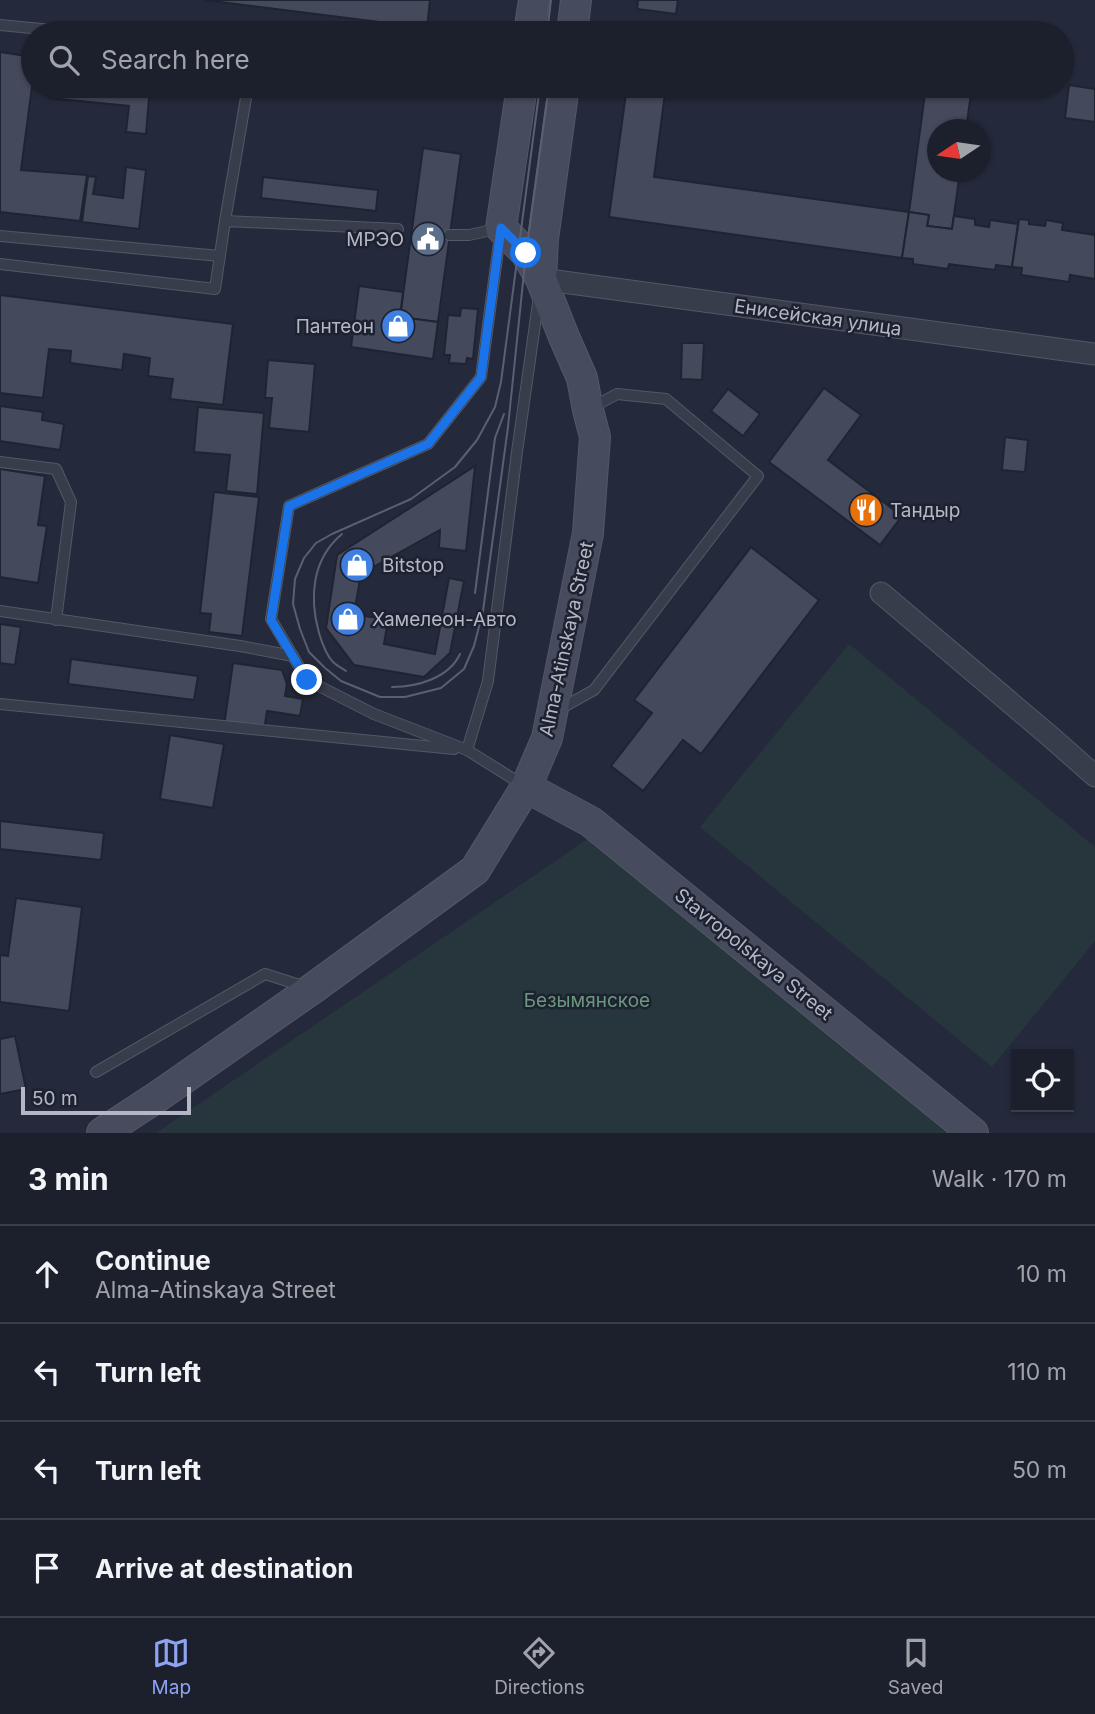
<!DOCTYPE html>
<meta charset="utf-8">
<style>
body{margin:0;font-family:Inter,sans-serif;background:#282d38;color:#f1f3f6}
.controls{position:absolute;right:21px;bottom:21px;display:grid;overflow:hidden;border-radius:0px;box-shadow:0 2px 5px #0004}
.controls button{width:63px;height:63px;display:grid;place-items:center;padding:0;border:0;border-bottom:2px solid #393e48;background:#1b202c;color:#f1f3f6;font:35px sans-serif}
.compass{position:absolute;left:927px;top:119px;width:63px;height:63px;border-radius:50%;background:#1b202c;box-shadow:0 2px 5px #0004;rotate:257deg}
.scale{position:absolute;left:21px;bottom:18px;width:170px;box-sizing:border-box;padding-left:7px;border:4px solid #b4b8c6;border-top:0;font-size:19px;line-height:24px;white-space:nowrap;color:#b4b8c6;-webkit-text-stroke:5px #1d2230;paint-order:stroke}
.stop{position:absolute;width:21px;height:21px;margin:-16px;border:5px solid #1a73e8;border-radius:50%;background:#fff}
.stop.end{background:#1a73e8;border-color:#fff;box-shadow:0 2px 7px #0008}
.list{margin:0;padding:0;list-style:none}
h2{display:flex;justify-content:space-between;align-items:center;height:91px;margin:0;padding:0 28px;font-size:30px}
h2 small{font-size:23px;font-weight:400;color:#a0a3a9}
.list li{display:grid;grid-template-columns:46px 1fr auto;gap:21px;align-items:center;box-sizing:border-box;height:98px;padding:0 28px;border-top:2px solid #393e48}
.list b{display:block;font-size:26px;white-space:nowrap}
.list p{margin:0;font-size:23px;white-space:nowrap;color:#a0a3a9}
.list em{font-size:23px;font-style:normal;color:#a0a3a9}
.icon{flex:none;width:38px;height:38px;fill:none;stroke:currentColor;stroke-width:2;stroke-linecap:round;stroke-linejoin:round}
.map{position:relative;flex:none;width:1095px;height:1133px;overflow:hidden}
.search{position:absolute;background:#1b202c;box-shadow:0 2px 5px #0004;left:21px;right:21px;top:21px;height:77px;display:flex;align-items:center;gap:18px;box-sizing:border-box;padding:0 24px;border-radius:38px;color:#a0a3a9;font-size:26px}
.sheet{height:483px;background:#1b202c}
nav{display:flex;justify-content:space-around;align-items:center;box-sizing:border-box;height:98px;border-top:2px solid #393e48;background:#1b202c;font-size:19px;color:#a0a3a9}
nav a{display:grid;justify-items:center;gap:4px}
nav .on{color:#8ea3f1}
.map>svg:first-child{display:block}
.green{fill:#26363c}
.building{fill:#44495c;stroke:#1f2432;stroke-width:2}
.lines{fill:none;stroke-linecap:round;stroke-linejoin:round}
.lane-casing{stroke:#535866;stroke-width:12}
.street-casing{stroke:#535866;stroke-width:23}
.secondary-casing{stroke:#535866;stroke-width:32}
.lane{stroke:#383d4b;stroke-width:10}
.street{stroke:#383d4b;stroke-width:21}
.secondary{stroke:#464b5e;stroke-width:30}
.tram{stroke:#5a6072;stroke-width:2}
.route{stroke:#1a73e8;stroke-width:9}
.labels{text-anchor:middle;stroke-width:5;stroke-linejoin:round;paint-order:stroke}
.poi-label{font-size:19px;fill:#b4b8c6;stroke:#1d2230;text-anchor:start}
.street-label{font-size:19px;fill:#b4b8c6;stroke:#1d2230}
.park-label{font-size:19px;fill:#6c967d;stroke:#1d2230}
</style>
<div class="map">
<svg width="1095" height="1133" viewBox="0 0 1095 1133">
<rect width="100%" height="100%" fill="#242a3b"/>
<!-- green -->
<g class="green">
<path d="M 849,644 L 1095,847 L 1095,941 L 992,1067 L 700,827 Z"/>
<path d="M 595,834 L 954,1133 L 156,1133 Z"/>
</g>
<!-- building -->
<g class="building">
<path d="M 204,0 L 430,0 L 427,28 Z"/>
<path d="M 638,0 L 678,0 L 676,14 L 637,9 Z"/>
<path d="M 0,52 L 33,57 L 33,79 L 21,170 L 87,175 L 80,221 L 0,212 Z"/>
<path d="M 1069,85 L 1095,89 L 1095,122 L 1065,118 Z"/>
<path d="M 51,86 L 150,86 L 146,134 L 126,132 L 129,106 L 50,98 Z"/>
<path d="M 627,86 L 666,86 L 654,177 L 909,212 L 902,258 L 609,217 Z"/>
<path d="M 926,86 L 972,86 L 966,130 L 937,130 L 937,172 L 960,172 L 952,229 L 927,226 L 929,215 L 909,212 Z"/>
<path d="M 423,148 L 461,154 L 438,322 L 400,317 Z"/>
<path d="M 126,167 L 146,170 L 139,229 L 82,222 L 88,176 L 96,177 L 93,194 L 123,198 Z"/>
<path d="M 263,177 L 378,190 L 376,211 L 261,198 Z"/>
<path d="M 909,212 L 929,215 L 927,226 L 952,229 L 954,216 L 975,219 L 975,225 L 989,227 L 990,220 L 1018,224 L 1012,267 L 996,265 L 995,270 L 949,264 L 948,269 L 913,264 L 913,259 L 902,258 Z"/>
<path d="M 1019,219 L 1029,220 L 1029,224 L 1045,226 L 1046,220 L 1063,223 L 1062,230 L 1095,235 L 1095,279 L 1070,275 L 1069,282 L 1021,275 L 1022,268 L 1012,267 Z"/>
<path d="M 359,286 L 403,292 L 400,317 L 438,322 L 433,359 L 351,347 Z"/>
<path d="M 0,295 L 233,324 L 223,405 L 170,399 L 173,379 L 148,376 L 150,358 L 124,354 L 122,370 L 70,363 L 71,351 L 49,349 L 43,398 L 0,393 Z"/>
<path d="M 461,308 L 478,309 L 473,359 L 467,358 L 466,364 L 449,363 L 450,355 L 444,355 L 448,315 L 460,316 Z"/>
<path d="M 682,343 L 704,343 L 702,380 L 681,379 Z"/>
<path d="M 268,360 L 315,364 L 309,432 L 269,428 L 272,398 L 265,398 Z"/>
<path d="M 824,388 L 861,415 L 828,460 L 902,516 L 880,545 L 769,462 Z"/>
<path d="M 728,389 L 760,414 L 743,436 L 711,411 Z"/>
<path d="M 0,406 L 43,412 L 42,420 L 64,424 L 60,450 L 0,441 Z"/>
<path d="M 198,407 L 264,413 L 257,494 L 226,491 L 230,455 L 194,452 Z"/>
<path d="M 1005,437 L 1028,440 L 1025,472 L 1002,470 Z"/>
<path d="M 475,466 L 466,551 L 439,548 L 440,530 L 361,574 L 354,614 L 388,620 L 384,644 L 435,654 L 449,578 L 464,581 L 450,653 L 424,677 L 354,665 L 326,628 L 337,555 Z"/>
<path d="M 0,469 L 45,476 L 38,525 L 47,526 L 38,583 L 0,577 Z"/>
<path d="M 214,492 L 259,497 L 242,636 L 209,632 L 211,614 L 200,613 Z"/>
<path d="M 751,547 L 819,600 L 701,754 L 683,740 L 643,791 L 611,766 L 652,713 L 634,700 Z"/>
<path d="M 0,624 L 21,627 L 15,665 L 0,663 Z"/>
<path d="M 71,659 L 198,676 L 194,700 L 68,684 Z"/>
<path d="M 233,663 L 282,670 L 287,684 L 285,696 L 303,699 L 300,716 L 267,711 L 264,731 L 224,726 Z"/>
<path d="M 170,735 L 224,744 L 213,808 L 160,799 Z"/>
<path d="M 0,821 L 104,833 L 101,860 L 0,849 Z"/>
<path d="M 16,898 L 82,907 L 69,1011 L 0,1002 L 0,955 L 8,956 Z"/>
<path d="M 15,1036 L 26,1089 L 0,1094 L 0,1039 Z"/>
</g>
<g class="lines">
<!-- lane casing -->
<g class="lane-casing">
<g id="lane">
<path d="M 0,25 L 83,33"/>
<path d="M 225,221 L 248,86"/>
<path d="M 449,235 L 469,235 L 501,228 L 481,377 L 428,444 L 289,506 L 271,619 L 307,680 L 374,714 L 467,750"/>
<path d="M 0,236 L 220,256"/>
<path d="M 0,264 L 215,289 L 225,221 L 398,229"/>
<path d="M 0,462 L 56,469 L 71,502 L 56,620"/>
<path d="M 0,611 L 240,646 L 293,656"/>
<path d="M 0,704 L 454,749"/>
<path d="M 558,710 L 594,690 L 758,476 L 666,399 L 617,394 L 589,409"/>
<path d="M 523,785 L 467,750 L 488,681 L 517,452 L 539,296"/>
<path d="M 96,1072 L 265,974 L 306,987"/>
</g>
</g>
<!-- street casing -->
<g class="street-casing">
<g id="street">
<path d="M 541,279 L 1095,354"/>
<path d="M 881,593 L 1052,738 L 1095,776"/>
</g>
</g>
<!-- secondary casing -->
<g class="secondary-casing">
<g id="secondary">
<path d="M 529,33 L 534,0"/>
<path d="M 572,33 L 576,0"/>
<path d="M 541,279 L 543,239 L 564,86"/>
<path d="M 526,787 L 591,822 L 973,1133"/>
<path d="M 102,1133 L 157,1097 L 312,989 L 475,870 L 526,787 L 547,738 L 588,533 L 595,437 L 588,410 L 582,378 L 564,337 L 541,279 L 526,253 L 501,228 L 522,86"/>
</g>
</g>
<!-- lane -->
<use href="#lane" class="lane"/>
<!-- street -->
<use href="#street" class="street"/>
<!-- secondary -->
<use href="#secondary" class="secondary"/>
<!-- tram -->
<g class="tram">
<path d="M 547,33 L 551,0"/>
<path d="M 540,86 L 501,382 L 495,407 L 477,440 L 455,467 L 411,499 L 332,534 L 316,543 L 304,558 L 295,579 L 293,604 L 300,629 L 309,652 L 325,668 L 341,681 L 380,697 L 405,697 L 441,688 L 464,669 L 474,646 L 483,611 L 508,427 L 526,253 L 549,86"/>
<path d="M 342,534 C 312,559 309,597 319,633 C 322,643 326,655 333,662 C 337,666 342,668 346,671"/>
<path d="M 475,593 L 495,438 L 504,414"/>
<path d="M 392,687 C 417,687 449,678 460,654"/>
</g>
</g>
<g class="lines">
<!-- route -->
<path class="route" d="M 307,680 L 271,620 L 289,506 L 428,444 L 481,377 L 501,228 L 526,253"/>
</g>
<!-- icons -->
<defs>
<g id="civic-disc" transform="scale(1.75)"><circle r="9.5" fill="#5c6f8a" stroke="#1d2230"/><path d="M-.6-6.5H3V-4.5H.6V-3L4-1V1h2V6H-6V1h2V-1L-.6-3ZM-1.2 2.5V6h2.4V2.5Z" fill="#fff"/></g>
<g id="shop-disc" transform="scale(1.75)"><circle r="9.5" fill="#3f7fe0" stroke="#1d2230"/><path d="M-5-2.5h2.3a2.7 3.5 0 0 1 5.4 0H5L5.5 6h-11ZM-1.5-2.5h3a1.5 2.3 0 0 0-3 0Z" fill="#fff"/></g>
<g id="restaurant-disc" transform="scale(1.75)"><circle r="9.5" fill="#e8710a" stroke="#1d2230"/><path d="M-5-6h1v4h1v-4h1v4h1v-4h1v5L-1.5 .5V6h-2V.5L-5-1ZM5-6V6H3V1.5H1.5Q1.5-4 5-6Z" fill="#fff"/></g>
</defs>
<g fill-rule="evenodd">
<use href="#civic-disc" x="428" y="239"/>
<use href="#shop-disc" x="398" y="326"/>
<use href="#restaurant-disc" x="866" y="510"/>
<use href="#shop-disc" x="357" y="565"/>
<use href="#shop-disc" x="348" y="619"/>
</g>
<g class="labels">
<!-- poi labels -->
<g class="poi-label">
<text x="404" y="246" text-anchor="end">МРЭО</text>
<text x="374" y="333" text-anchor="end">Пантеон</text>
<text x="890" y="517">Тандыр</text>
<text x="382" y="572">Bitstop</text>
<text x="372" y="626">Хамелеон-Авто</text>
</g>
<!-- street labels -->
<g class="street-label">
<text transform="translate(818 317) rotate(8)" y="7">Енисейская улица</text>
<text transform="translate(566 639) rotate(-78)" y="7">Alma-Atinskaya Street</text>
<text transform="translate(754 954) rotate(39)" y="7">Stavropolskaya Street</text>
</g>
<!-- park labels -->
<g class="park-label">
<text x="587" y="1007">Безымянское</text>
</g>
</g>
</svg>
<div class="controls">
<button><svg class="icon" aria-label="locate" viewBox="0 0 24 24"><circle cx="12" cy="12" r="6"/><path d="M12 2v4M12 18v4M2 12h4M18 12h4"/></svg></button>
</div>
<svg class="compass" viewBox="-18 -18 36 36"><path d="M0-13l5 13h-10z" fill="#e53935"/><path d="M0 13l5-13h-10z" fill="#a0a3a9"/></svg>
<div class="scale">50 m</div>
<div class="stop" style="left:526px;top:253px"></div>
<div class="stop end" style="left:307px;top:680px"></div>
<div class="search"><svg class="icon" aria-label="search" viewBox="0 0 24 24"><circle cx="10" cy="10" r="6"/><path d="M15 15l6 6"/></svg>Search here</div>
</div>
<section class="sheet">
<h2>3 min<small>Walk · 170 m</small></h2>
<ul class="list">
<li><svg class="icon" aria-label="ahead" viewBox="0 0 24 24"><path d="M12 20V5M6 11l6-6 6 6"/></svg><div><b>Continue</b><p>Alma-Atinskaya Street</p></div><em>10 m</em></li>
<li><svg class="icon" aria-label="left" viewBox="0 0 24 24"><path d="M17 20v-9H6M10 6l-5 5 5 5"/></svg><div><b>Turn left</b></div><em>110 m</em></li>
<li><svg class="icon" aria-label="left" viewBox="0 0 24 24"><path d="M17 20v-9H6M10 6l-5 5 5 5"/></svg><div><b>Turn left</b></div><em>50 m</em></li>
<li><svg class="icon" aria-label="arrive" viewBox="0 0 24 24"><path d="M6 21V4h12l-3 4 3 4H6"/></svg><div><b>Arrive at destination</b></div></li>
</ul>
</section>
<nav>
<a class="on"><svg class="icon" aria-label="map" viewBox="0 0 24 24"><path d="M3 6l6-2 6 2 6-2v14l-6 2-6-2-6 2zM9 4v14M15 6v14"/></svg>Map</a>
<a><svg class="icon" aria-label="directions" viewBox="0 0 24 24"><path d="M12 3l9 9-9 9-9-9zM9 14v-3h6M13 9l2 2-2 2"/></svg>Directions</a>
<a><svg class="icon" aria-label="saved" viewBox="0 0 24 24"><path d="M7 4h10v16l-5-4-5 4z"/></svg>Saved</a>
</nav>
